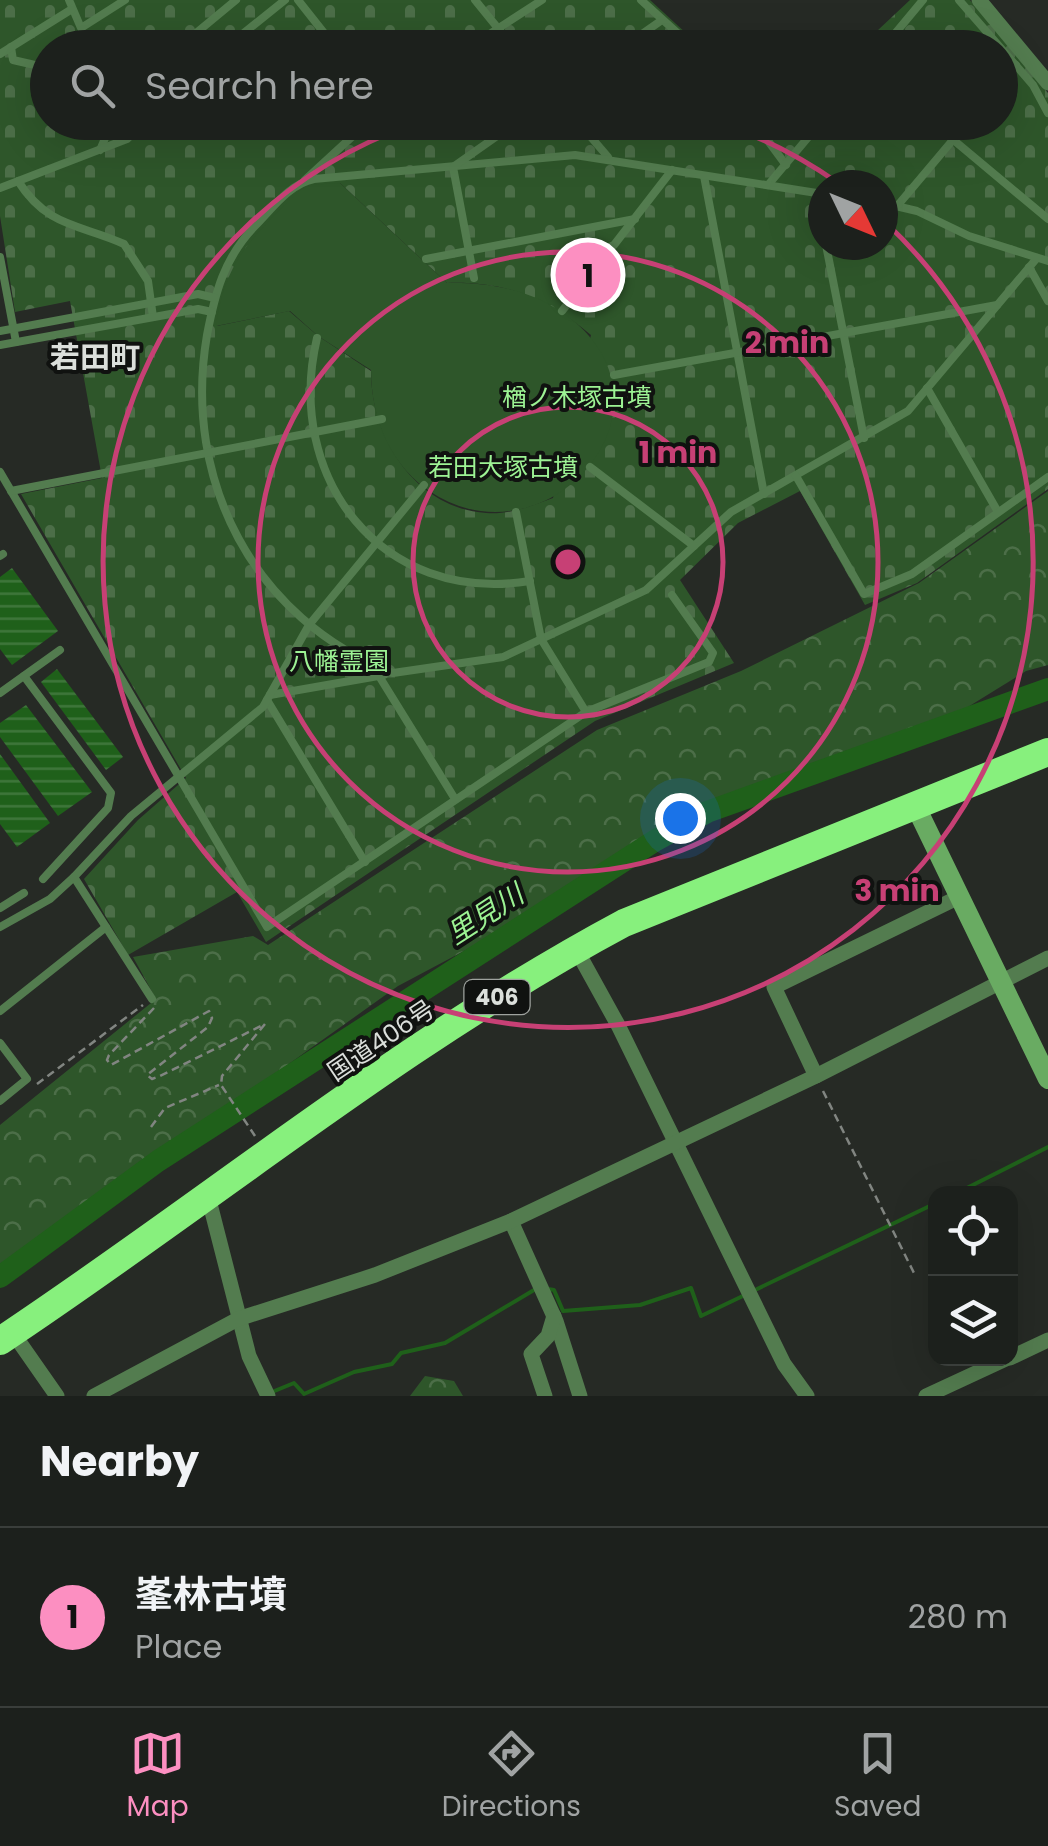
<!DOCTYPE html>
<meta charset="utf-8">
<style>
body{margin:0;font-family:Poppins,"Noto Sans JP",sans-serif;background:#292d29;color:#f1f3f6}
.controls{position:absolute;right:30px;bottom:30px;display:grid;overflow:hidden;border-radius:20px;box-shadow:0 10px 40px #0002}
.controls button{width:90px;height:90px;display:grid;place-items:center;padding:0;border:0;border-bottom:2px solid #3a3e3b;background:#1c201c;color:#f1f3f6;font:50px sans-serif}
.compass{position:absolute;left:808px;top:170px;width:90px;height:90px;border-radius:50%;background:#1c201c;box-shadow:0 10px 40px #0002;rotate:133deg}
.you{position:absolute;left:680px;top:818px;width:35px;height:35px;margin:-25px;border:8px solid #fff;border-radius:50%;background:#1a73e8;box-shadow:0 0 0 15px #1a73e833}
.badge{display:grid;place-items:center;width:65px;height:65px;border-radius:50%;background:#fc8fc1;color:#111;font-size:32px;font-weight:700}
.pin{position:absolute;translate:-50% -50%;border:5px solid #fff;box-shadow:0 2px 10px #0006}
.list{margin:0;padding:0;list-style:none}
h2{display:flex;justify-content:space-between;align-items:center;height:130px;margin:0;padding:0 40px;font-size:42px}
h2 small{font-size:32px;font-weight:400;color:#a0a3a3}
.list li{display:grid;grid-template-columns:65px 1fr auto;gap:30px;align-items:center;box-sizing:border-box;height:180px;padding:0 40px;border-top:2px solid #3a3e3b}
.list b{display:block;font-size:38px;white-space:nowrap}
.list p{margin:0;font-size:32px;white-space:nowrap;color:#a0a3a3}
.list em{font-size:32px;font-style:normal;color:#a0a3a3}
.icon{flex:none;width:55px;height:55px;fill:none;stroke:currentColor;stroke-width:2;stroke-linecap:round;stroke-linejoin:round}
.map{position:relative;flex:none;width:1048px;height:1396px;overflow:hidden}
.search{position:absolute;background:#1c201c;box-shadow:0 10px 40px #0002;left:30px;right:30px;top:30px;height:110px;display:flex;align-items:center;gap:25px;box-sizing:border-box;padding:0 35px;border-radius:55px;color:#a0a3a3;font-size:38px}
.sheet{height:310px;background:#1c201c}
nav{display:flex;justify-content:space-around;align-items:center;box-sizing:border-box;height:140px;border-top:2px solid #3a3e3b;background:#1c201c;font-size:28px;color:#a0a3a3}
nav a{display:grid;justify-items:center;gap:5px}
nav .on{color:#fc8fc1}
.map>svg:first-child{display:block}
.forest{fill:url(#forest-crowns)}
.cemetery{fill:url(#cemetery-stones);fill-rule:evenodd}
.park{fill:#2e562a}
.water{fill:url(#water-rules)}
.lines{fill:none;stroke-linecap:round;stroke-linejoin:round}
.stream{stroke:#1f601a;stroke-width:4}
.river{stroke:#1f601a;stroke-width:22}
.path{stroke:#818581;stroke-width:2.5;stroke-dasharray:8 5;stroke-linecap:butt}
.lane{stroke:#537c4f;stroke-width:8}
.street{stroke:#537c4f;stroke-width:15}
.secondary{stroke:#69ab62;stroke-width:20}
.highway{stroke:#87f07d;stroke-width:28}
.ring{fill:none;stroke:#c74075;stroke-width:5}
.labels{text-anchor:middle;stroke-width:8;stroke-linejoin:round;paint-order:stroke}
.shield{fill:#101210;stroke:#9ea29e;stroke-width:2.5}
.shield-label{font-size:22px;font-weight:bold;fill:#dbdfdb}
.park-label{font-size:25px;fill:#9df394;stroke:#101210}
.street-label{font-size:25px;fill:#dbdfdb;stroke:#101210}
.water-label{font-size:28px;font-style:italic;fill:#9cf293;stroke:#101210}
.quarter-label{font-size:30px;font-weight:bold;fill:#dbdfdb;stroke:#101210}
.centre{fill:#c74075;stroke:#101210;stroke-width:5}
.ring-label{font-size:30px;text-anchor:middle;font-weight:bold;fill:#c74075;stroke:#101210;stroke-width:8;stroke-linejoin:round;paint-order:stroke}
</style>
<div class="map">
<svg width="1048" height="1396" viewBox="0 0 1048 1396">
<defs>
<pattern id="forest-crowns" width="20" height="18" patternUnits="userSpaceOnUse" patternTransform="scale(2.5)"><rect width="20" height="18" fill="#2e562a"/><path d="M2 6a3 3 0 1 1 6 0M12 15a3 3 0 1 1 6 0" fill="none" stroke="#4c6e48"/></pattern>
<pattern id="cemetery-stones" width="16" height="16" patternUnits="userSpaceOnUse" patternTransform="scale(2.5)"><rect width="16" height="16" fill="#2e562a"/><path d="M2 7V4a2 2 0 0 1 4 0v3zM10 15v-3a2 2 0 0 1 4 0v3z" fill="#4c6e48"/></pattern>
<pattern id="water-rules" width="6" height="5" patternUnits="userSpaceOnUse" patternTransform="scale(2.5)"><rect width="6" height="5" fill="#1f601a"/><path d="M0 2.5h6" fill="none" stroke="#3f763b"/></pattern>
</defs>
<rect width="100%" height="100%" fill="#262a25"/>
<!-- forest -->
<g class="forest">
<path d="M 1048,491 L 1048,665 L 1026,671 L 950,718 L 845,751 L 711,806 L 590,873 L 539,911 L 398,986 L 230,1106 L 113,1199 L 0,1270 L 0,1125 L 156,999 L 133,957 L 253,936 L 268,945 L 597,730 L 741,671 L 919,583 Z"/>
<path d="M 425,1376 L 454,1381 L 463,1396 L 410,1396 Z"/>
</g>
<!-- cemetery -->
<path class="cemetery" d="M 0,0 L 650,0 L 701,47 L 48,48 L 48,122 L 1000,122 L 1000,48 L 860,47 L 910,0 L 970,0 L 1048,93 L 1048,489 L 917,583 L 865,605 L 800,491 L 738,523 L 680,580 L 734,663 L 595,721 L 266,942 L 237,892 L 128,955 L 84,879 L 138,820 L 186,778 L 21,494 L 102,478 L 70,301 L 15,312 L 0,216 ZM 340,183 L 447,283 C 506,281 547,298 591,335 L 553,498 C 531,506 509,515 486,513 C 414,508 371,436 371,371 L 318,336 L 289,311 L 217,326 ZM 823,185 L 883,185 L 883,245 L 823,245 ZM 613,245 L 613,276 L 599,295 L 571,299 L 563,257 Z"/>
<!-- park -->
<path class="park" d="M 340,183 L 447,283 C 495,282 538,291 575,322 C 682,414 547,564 434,494 C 391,468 371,419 371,370 L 318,336 L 290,311 L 216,326 C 225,259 253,237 299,191 L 308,185 Z"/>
<!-- water -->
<g class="water">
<path d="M 12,568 L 58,631 L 12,665 L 0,649 L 0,577 Z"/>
<path d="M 57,669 L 123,757 L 106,770 L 41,682 Z"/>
<path d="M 26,705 L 92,792 L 58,816 L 0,737 L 0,723 Z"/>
<path d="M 0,754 L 50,823 L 17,847 L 0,824 Z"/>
</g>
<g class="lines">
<!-- stream -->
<g class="stream">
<path d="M 955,1194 L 1048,1147"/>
<path d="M 548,1289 L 554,1290 L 563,1311 L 640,1305 L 691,1288 L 701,1316 L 747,1294"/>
<path d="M 755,1290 L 936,1203"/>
<path d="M 272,1392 L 294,1383 L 304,1394 L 354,1372 L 392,1364 L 401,1353 L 445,1343 L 534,1290"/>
</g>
<!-- river -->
<path class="river" d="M 0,1277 L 158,1161 L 656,840 L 707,812 L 1048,689"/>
<!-- path -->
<g class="path">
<path d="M 154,1008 L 109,1055 L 107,1060 L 111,1065 L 209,1011 L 212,1018 L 208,1027 L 147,1075 L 152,1079 L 160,1076 L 265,1024 L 222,1076 L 221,1085 L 255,1136"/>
<path d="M 37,1084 L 143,1005"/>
<path d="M 823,1091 L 914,1273"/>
<path d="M 151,1127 L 165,1108 L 219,1085"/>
</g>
<!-- lane -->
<g class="lane">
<path d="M 69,0 L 81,28 L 125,0"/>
<path d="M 298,0 L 336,48"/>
<path d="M 475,0 L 514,48"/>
<path d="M 641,0 L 694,48"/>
<path d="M 959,0 L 1033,85 L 1048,113"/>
<path d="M 11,47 L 13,60 L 48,68"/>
<path d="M 178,48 L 236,0"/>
<path d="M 225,48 L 285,0"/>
<path d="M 468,48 L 542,0"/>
<path d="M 622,48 L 662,20"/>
<path d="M 883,48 L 923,0"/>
<path d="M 0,54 L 72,9"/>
<path d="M 1000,83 L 1016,65"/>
<path d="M 578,122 L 608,157"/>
<path d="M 754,122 L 786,165"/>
<path d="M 932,122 L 1048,219"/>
<path d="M 100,150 L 112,122"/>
<path d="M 704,176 L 764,494"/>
<path d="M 305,180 L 368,122"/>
<path d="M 18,181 C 48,228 80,224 124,244 L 148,281 L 153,317"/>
<path d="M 768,185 L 821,122"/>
<path d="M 0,188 L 127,139 L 145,122"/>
<path d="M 816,193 L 823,229"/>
<path d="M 823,194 L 575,155 L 314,179 C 289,184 272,209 255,226 C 224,258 215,293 207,335 C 182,481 254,619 393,673 L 503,657 L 646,590 L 731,512 L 908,411 L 1037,258"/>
<path d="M 883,203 L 917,211 L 969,236 L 1048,261"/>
<path d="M 898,205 L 968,122"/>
<path d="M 826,245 L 864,438"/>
<path d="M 0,257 L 16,342"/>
<path d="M 426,259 L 635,219"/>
<path d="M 1029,267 L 1048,301"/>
<path d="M 474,278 L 453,167 L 517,122"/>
<path d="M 562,311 L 577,292 L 572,283 L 571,265 L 614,245 L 672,170"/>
<path d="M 0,331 L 198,294 L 215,298"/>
<path d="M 317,338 C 284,477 381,605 530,581"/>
<path d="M 0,345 L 198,309 L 212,312"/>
<path d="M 614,375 L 997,305"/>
<path d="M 927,388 L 998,512"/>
<path d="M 590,467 L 694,546"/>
<path d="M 0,472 L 267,927 L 586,712 L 709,662 L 713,653 L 672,595"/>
<path d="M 796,476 L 864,594 L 912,574 L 1048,477"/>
<path d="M 11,491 L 382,419"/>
<path d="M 516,512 L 541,639 L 586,712"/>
<path d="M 0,556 L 3,554"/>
<path d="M 24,676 L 111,793 L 108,808 L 43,879"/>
<path d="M 379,676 L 455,799"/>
<path d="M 0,693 L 60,650"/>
<path d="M 270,695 L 384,675"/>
<path d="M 267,700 L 365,862"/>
<path d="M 0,908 L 24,893"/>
<path d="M 0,927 L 50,899 L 74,877"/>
<path d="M 152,999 L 74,877 L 131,816 L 263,707 L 309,625 L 424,485"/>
<path d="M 0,1011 L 106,927"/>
<path d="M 0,1043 L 27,1079 L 0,1101"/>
</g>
<!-- street -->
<g class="street">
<path d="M 979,0 L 1048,83"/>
<path d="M 576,949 L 618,1025 L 784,1364 L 807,1396"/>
<path d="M 816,1076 L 774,987 L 959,897"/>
<path d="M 208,1196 L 249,1356 L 268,1396"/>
<path d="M 511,1221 L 556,1321 L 580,1396"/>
<path d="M 13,1333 L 57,1396"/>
<path d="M 1010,1358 L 1048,1340"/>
<path d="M 94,1396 L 238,1319 L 375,1275 L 511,1221 L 816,1076 L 1048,958"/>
<path d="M 545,1396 L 531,1354 L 548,1336 L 554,1316"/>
<path d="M 926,1396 L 1008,1358"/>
</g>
<!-- secondary -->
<path class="secondary" d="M 916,807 L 1048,1079"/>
<!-- highway -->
<path class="highway" d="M 0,1341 C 208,1203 403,1041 624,923 L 1048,752"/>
</g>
<!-- distance rings -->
<g class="ring">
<circle cx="568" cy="562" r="155"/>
<circle cx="568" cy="562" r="310"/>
<path d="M723 124A465 465 0 0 1 838 183M885 222A465 465 0 1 1 413 124"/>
</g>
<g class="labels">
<!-- shield labels -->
<rect class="shield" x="464.5" y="980" width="65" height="34" rx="8"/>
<g class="shield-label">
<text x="497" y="1005">406</text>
</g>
<!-- park labels -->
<g class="park-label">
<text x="577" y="406">楢ノ木塚古墳</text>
<text x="503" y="476">若田大塚古墳</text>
<text x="339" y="670">八幡霊園</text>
</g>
<!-- street labels -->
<g class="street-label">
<text transform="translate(381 1040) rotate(-34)" y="9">国道406号</text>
</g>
<!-- water labels -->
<g class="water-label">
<text transform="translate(485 914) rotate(-33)" y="10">里見川</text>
</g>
<!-- quarter labels -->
<g class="quarter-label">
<text x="95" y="368">若田町</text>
</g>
</g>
<circle cx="568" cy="562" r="15" class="centre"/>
<g class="ring-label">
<text x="787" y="353">2 min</text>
<text x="678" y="463">1 min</text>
<text x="897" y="901">3 min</text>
</g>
</svg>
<div class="controls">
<button><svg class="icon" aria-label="locate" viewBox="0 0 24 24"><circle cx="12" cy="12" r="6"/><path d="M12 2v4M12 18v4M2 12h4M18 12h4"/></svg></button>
<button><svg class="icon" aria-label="layers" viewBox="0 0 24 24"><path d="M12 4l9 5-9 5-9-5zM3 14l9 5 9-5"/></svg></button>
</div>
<svg class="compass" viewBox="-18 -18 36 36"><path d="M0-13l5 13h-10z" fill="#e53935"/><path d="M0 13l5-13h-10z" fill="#a0a3a3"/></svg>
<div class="you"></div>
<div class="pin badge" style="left:588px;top:275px">1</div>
<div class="search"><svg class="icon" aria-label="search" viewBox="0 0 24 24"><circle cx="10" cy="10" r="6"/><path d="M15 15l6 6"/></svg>Search here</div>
</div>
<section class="sheet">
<h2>Nearby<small></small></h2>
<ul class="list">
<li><span class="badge">1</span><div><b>峯林古墳</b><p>Place</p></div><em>280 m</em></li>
</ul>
</section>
<nav>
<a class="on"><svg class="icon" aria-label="map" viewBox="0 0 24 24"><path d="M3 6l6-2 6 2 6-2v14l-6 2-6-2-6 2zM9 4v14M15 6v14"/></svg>Map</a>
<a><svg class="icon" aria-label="directions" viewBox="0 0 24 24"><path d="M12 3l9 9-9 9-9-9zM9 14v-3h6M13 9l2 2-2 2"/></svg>Directions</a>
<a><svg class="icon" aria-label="saved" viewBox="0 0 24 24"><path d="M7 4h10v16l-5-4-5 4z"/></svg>Saved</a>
</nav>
